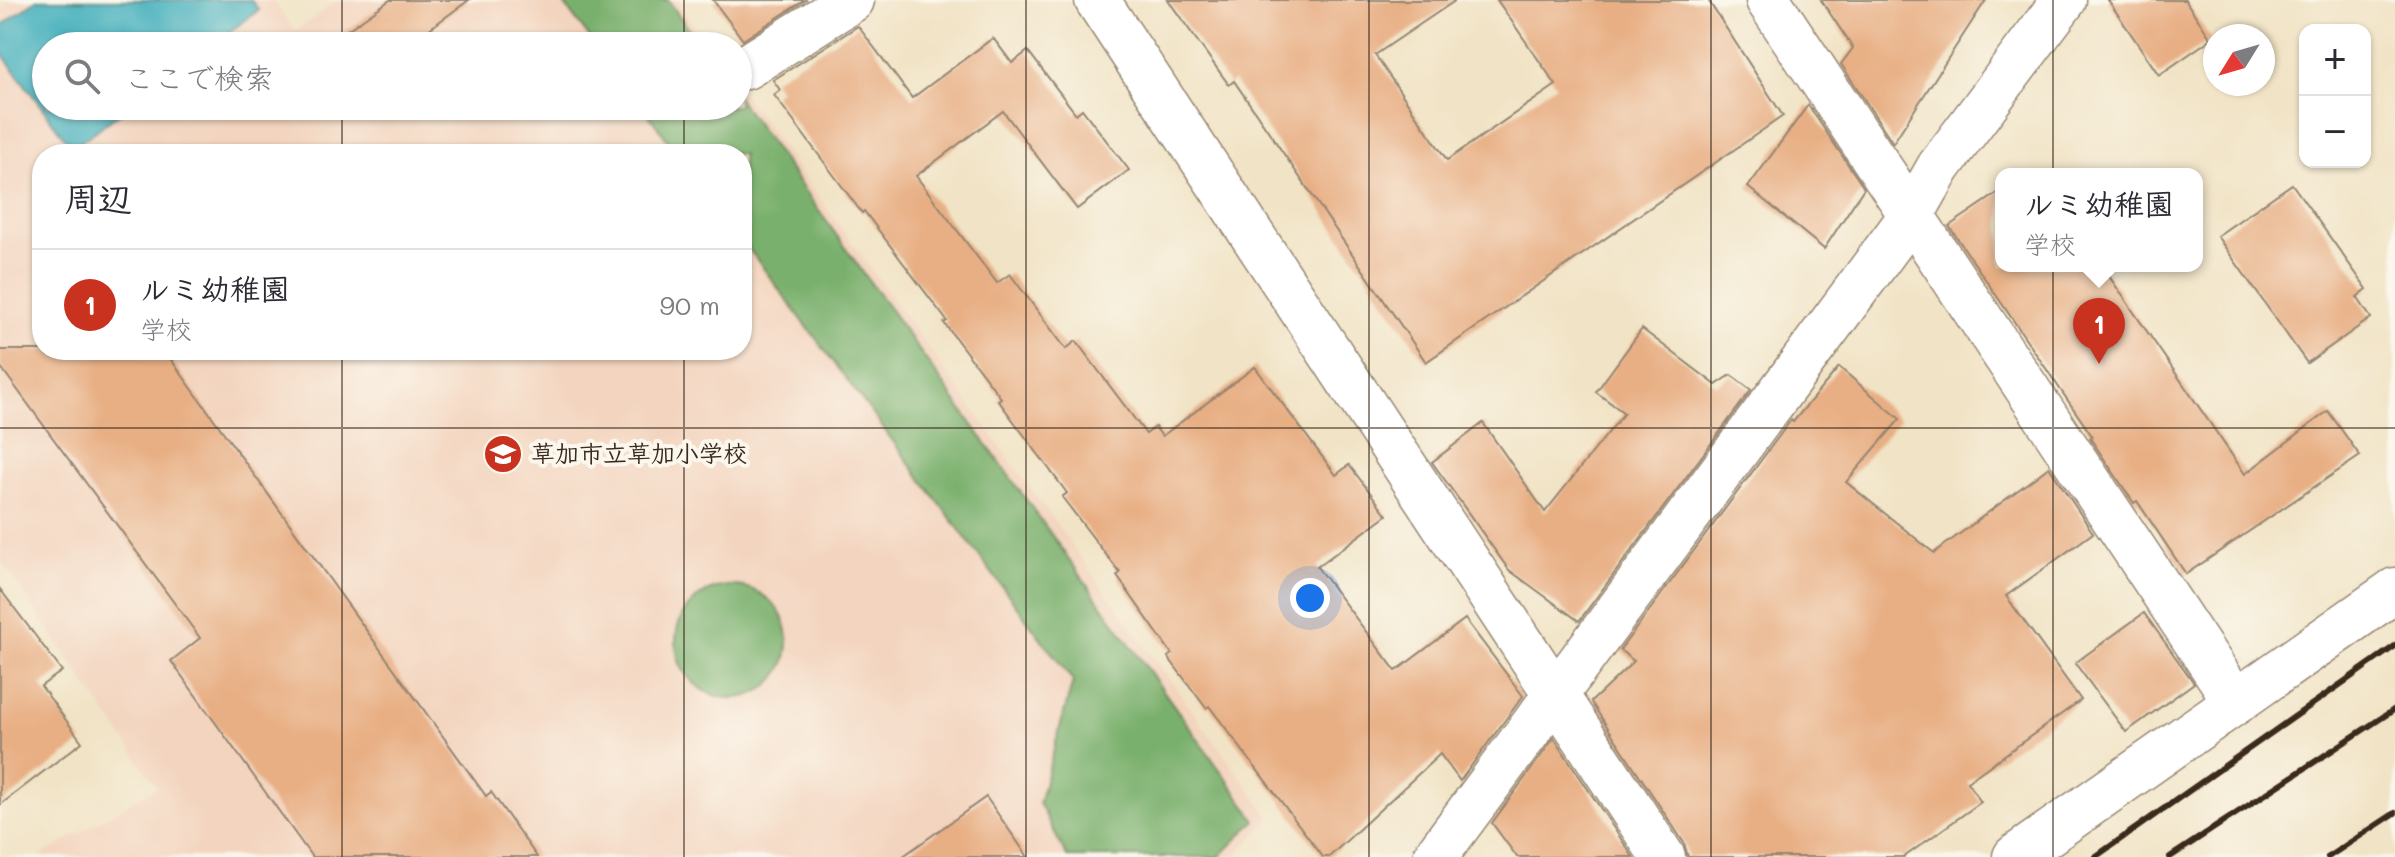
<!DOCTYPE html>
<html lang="ja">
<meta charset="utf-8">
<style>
body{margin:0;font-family:Mali,"Klee One",sans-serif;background:#f2f2f3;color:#2b2b33}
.controls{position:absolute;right:24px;top:24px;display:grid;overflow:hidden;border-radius:16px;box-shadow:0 2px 6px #0004}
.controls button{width:72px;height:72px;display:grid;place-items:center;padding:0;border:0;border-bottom:2px solid #e1e1e2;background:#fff;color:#2b2b33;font:40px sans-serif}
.compass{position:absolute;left:2203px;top:24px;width:72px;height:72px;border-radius:50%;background:#fff;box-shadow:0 2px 6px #0004;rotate:233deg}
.you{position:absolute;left:1310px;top:598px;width:28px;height:28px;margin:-20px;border:6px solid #fff;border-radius:50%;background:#1a73e8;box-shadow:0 0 0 12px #1a73e833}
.badge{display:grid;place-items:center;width:52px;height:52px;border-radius:50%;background:#c8321e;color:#fff;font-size:26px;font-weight:700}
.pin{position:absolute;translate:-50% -66px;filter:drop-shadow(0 2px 4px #0008)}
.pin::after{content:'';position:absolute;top:42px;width:28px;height:24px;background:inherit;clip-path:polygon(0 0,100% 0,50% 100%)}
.popup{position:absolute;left:1995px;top:168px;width:208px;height:104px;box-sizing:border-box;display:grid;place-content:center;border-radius:16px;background:#fff;filter:drop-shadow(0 2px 6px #0005);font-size:26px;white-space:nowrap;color:#7c7c81}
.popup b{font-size:30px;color:#2b2b33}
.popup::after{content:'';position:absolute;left:50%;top:100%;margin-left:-16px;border:16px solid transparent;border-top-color:#fff}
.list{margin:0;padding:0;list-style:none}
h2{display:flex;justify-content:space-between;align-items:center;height:104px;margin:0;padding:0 32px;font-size:34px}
h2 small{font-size:26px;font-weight:400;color:#7c7c81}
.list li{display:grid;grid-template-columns:52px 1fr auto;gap:24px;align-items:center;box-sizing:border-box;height:112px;padding:0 32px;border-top:2px solid #e1e1e2}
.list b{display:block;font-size:30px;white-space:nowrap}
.list p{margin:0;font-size:26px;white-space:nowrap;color:#7c7c81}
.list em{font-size:26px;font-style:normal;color:#7c7c81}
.icon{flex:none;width:44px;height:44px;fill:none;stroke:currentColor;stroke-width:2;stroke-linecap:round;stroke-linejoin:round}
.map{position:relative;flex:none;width:2395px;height:857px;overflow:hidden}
.search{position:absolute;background:#fff;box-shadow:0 2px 6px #0004;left:32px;top:32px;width:720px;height:88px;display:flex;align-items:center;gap:20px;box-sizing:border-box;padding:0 28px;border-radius:44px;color:#7c7c81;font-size:30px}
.panel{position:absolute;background:#fff;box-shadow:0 2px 6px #0004;left:32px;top:144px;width:720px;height:216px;border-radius:32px}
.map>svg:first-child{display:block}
.built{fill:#f3d4be;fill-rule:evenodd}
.forest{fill:#7ab06d;stroke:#5a6d46;stroke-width:2}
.water{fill:#3eadbb;stroke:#3c6c6c;stroke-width:2}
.building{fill:#e8af84}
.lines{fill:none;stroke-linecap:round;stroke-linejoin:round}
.minor-casing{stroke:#968672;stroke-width:47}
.minor{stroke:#fff;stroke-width:44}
.rail{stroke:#3b2a1e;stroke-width:6}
.grid{fill:none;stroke:#3b2a1e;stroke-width:2;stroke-opacity:0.55}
.labels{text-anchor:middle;stroke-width:8;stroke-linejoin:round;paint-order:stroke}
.poi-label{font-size:24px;font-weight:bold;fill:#3b2a1e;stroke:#fbf7ec;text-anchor:start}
</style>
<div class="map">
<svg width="2395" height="857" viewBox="0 0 2395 857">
<rect width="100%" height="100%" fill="#fbf7ec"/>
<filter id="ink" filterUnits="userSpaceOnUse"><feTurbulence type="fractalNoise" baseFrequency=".0125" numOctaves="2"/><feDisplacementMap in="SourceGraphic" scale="16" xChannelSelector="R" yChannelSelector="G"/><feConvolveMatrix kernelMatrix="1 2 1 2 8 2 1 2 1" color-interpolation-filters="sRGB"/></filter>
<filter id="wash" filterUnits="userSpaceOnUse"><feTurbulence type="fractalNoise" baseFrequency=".006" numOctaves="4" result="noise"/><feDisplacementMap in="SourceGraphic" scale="32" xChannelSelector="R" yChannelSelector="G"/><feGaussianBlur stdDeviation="1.8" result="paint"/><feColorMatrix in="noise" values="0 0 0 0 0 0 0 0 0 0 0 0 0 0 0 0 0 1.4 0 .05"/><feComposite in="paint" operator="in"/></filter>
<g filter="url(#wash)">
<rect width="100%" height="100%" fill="#f1e3c5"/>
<!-- built -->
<path class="built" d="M 11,0 L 272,0 L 295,31 L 338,0 L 676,0 L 709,46 L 46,46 L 46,106 L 738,106 L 738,86 L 1271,819 L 1234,857 L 39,857 L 157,787 L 0,559 L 0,8 ZM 42,154 L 742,154 L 742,350 L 42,350 Z"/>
<!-- forest -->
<g class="forest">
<path d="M 567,0 L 668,0 L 701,46 L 596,46 L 565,5 Z"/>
<path d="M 738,98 L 1256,820 L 1219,857 L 1067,857 L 1039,803 L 1073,681 L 742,240 L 742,154 L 678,154 L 642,106 L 738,106 Z"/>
<circle cx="732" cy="642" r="56"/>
</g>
<!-- water -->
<path class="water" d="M 36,0 L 251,0 L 259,10 L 210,46 L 46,46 L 46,106 L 130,106 L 72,148 L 0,51 L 0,27 Z"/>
<g id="blocks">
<!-- building -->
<g class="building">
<path d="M 390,0 L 469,0 L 406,46 L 341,46 L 336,38 Z"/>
<path d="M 713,0 L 805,0 L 743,40 Z"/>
<path d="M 1168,0 L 1456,0 L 1375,55 L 1447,160 L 1556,85 L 1497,0 L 1708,0 L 1783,116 L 1426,362 L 1234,81 L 1229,85 Z"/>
<path d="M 1821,0 L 1986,0 L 1893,143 L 1841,64 L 1853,48 Z"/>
<path d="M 2108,0 L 2185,0 L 2211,39 L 2159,75 Z"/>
<path d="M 858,26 L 912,98 L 993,38 L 1012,63 L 1028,51 L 1076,114 L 1082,109 L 1129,170 L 1077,209 L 1003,111 L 916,176 L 997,283 L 1010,274 L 1066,349 L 1076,341 L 1146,434 L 1155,427 L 1162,436 L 1255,367 L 1336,475 L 1349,465 L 1387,515 L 1317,567 L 1396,671 L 1465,619 L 1523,696 L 1460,781 L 1440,754 L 1329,857 L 1323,857 L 1209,706 L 1206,708 L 1168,657 L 1172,654 L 1117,576 L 1120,573 L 1062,497 L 1067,493 L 998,400 L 1001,398 L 944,323 L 947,321 L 864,211 L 862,213 L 774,95 L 780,90 L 773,80 Z"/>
<path d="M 1808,105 L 1864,188 L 1824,249 L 1748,187 Z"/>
<path d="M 2292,184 L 2367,289 L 2357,297 L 2371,318 L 2307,363 L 2217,236 Z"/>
<path d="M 2001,191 L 2001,266 L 2102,266 L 2245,474 L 2328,411 L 2360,456 L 2186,574 L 2137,501 L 2134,503 L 2090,438 L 2092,436 L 1949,226 Z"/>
<path d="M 1642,329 L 1716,385 L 1731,375 L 1751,390 L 1579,621 L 1509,570 L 1432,462 L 1483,423 L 1545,512 L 1624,413 L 1596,392 Z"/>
<path d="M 0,350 L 164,350 L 486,796 L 491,792 L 537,857 L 312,857 L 171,661 L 200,638 L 0,366 Z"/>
<path d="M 1839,367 L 1900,419 L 1846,482 L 1934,553 L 2049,467 L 2093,533 L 2006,596 L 2081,700 L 1967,782 L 1981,802 L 1904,857 L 1688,857 L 1684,843 L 1591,702 L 1634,661 L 1620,650 L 1791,420 L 1793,422 Z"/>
<path d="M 0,589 L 62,671 L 41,686 L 82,742 L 0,805 Z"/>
<path d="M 2144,613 L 2194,683 L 2126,732 L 2075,663 Z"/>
<path d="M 1554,738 L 1633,857 L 1517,857 L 1492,823 Z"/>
<path d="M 986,797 L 1028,857 L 902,857 Z"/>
</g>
</g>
</g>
<g filter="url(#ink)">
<use href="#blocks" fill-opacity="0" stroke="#968672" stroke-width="2"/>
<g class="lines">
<!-- minor casing -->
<g class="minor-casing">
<g id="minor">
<path d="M 1097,0 L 1663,857"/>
<path d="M 1768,0 L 2236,702"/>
<path d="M 746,67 L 852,0"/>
<path d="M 1435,857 L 1911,216 L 1939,167 L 2064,0"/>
<path d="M 2015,857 L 2395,590"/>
</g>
</g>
<!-- minor -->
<use href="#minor" class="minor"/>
<!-- rail -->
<g class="rail">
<path d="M 2095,857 L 2395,646"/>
<path d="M 2170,857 L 2395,709"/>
<path d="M 2328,857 L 2395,813"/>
</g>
</g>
</g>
<!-- grid -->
<path class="grid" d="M 342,0 L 342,46M 684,0 L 684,46M 1026,0 L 1026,857M 1369,0 L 1369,857M 1711,0 L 1711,857M 2053,0 L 2053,857M 342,106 L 342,154M 684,106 L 684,154M 342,350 L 342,857M 684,350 L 684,857M 0,428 L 2395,428"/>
<!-- icons -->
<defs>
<g id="school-disc" transform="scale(2)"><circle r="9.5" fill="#c8321e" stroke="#fbf7ec"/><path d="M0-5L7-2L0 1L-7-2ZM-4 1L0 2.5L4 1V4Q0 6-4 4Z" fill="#fff"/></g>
</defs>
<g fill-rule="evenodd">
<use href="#school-disc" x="503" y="454"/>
</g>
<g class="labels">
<!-- poi labels -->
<g class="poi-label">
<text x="531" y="462">草加市立草加小学校</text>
</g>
</g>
</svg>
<div class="controls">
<button>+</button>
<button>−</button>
</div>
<svg class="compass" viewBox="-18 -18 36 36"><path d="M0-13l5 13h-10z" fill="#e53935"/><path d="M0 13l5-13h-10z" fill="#7c7c81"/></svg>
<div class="you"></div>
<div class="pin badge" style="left:2099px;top:364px">1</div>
<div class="popup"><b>ルミ幼稚園</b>学校</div>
<div class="search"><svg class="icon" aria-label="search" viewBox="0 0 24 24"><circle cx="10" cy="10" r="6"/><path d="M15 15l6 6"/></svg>ここで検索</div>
<section class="panel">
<h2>周辺<small></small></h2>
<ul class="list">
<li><span class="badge">1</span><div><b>ルミ幼稚園</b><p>学校</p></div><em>90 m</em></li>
</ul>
</section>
</div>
